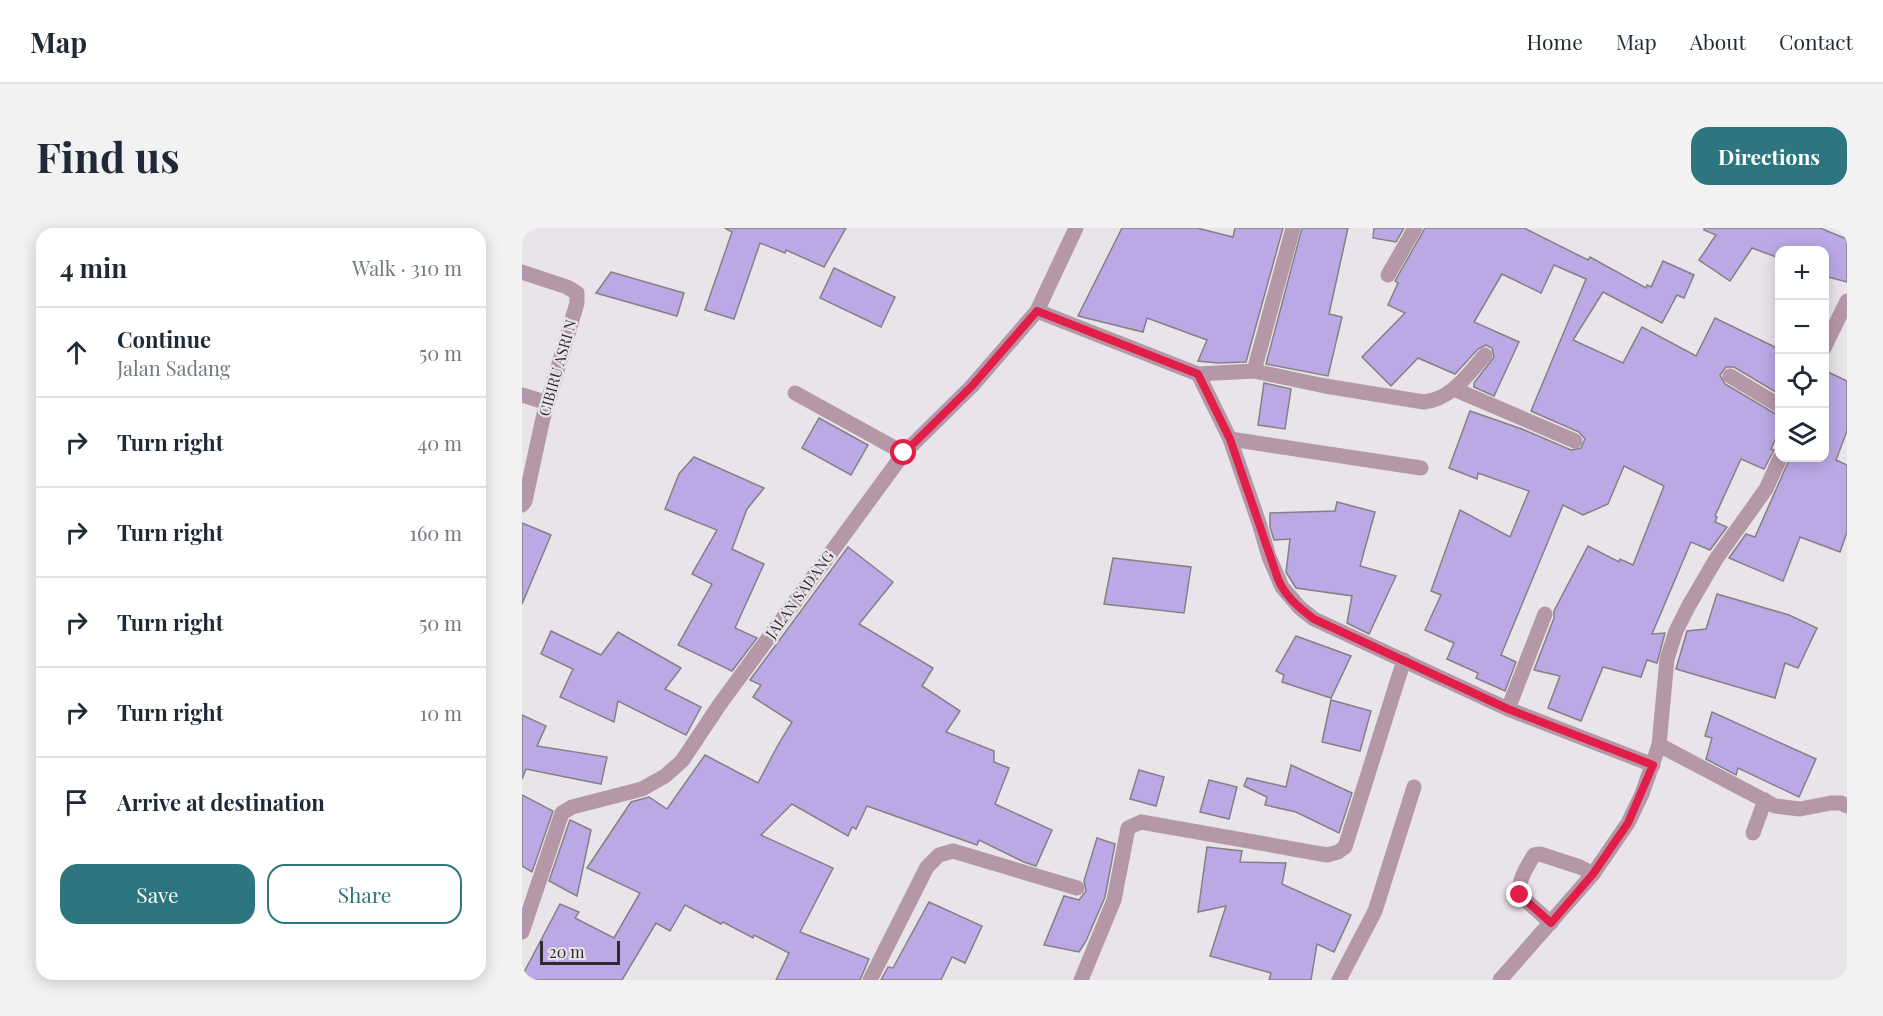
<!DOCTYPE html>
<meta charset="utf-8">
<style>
body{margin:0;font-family:"Playfair Display",serif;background:#f2f2f3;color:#1f2937}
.controls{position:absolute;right:18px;top:18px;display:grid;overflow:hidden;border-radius:12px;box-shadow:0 3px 15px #0003}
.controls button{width:54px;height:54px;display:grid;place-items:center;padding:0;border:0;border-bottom:2px solid #e0e1e3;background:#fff;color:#1f2937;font:30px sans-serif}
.scale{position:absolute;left:18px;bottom:15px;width:80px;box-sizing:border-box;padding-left:6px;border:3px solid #2d2b2d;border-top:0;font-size:16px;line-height:21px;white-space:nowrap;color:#2d2b2d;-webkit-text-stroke:4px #e8e4e9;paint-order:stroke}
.stop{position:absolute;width:18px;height:18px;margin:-14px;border:4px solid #e11d48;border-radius:50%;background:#fff}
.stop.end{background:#e11d48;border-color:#fff;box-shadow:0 2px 6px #0008}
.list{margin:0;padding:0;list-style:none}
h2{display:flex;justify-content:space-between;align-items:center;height:78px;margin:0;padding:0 24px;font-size:26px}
h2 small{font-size:20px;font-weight:400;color:#747a83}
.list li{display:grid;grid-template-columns:39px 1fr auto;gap:18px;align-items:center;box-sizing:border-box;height:90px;padding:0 24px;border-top:2px solid #e0e1e3}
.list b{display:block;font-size:22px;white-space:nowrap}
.list p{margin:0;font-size:20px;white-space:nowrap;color:#747a83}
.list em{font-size:20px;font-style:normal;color:#747a83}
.actions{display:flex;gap:12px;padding:18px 24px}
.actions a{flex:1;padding:14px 0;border:2px solid #2e767f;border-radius:18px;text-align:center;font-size:21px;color:#2e767f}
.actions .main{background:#2e767f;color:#fff}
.icon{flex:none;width:33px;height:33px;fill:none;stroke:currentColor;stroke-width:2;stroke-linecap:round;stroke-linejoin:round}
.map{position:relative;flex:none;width:1325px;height:752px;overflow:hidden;border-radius:18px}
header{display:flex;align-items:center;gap:36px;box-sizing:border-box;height:84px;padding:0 30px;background:#fff;border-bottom:2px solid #e0e1e3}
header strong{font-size:28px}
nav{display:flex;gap:33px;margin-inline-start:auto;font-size:21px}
.intro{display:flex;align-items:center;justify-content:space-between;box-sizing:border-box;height:144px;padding:0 36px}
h1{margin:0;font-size:42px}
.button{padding:15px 27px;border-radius:18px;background:#2e767f;color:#fff;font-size:21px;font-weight:700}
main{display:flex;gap:36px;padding:0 36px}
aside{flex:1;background:#fff;border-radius:18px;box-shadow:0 3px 15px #0003}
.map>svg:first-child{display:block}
.building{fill:#bca8e5;stroke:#838186;stroke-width:1.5}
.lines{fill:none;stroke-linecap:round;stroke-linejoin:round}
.minor{stroke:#b598a7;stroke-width:15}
.route{stroke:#e11d48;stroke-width:8}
.labels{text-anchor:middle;stroke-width:4.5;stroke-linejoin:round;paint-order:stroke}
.street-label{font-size:15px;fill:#2d2b2d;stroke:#e8e4e9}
</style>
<header>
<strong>Map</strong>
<nav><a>Home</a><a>Map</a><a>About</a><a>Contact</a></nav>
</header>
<div class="intro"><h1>Find us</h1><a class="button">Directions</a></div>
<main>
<aside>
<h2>4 min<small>Walk · 310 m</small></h2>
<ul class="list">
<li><svg class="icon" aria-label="ahead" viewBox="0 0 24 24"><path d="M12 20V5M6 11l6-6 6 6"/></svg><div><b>Continue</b><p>Jalan Sadang</p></div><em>50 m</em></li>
<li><svg class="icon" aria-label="right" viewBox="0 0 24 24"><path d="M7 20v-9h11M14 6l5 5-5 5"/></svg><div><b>Turn right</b></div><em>40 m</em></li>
<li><svg class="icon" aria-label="right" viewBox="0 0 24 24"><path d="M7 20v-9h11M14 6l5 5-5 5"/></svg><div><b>Turn right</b></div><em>160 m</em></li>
<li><svg class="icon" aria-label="right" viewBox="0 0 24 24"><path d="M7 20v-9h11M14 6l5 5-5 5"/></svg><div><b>Turn right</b></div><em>50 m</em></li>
<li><svg class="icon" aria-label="right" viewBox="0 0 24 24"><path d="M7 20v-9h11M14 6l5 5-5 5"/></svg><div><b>Turn right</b></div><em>10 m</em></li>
<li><svg class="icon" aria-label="arrive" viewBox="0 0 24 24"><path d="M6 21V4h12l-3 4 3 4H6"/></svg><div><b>Arrive at destination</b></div></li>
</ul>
<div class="actions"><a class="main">Save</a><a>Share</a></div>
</aside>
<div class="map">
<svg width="1325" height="752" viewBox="0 0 1325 752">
<rect width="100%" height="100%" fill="#e8e4e9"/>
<!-- building -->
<g class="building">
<path d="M 203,0 L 324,0 L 302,39 L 264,22 L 263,25 L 238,15 L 212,91 L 183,82 L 210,4 Z"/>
<path d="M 600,0 L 675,0 L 711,9 L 713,0 L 761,0 L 724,134 L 696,135 L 676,133 L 685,112 L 625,90 L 621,104 L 556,88 Z"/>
<path d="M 780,0 L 826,0 L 807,86 L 820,89 L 806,148 L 744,136 Z"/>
<path d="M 852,0 L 882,0 L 874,14 L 851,10 Z"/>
<path d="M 903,0 L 1002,0 L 1066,32 L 1068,29 L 1124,60 L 1125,57 L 1129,59 L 1141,33 L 1172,47 L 1162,70 L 1155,67 L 1140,95 L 1081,64 L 1051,112 L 1101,135 L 1120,99 L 1174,128 L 1193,90 L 1257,121 L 1257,166 L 1212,139 L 1204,139 L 1198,147 L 1203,156 L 1257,188 L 1257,203 L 1249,221 L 1252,222 L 1242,241 L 1219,231 L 1193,288 L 1195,289 L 1193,294 L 1205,299 L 1188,322 L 1169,314 L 1130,406 L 1143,405 L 1135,435 L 1125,432 L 1119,449 L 1081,439 L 1059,493 L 1026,480 L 1038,448 L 1012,442 L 1032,390 L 1032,383 L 1066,318 L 1097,334 L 1098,331 L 1111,337 L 1142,258 L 1102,238 L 1086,276 L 1061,287 L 1041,277 L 979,427 L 994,434 L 983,463 L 954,450 L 956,445 L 925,431 L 932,415 L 903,402 L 919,367 L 909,363 L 938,282 L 988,309 L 1007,263 L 956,245 L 955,251 L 927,240 L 948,183 L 1000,201 L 1049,222 L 1059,220 L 1063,211 L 1057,204 L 1009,183 L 1064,51 L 1032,37 L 1019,65 L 980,46 L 952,94 L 997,114 L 972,168 L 952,159 L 952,155 L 972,129 L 970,120 L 964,117 L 956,121 L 933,146 L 896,130 L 869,158 L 840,129 L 883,85 L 866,77 L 876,55 L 873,53 Z"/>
<path d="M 1182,0 L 1298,0 L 1325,11 L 1325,54 L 1302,48 L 1302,22 L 1257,22 L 1257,30 L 1230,20 L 1208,53 L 1177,32 L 1194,7 L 1182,2 Z"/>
<path d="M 312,40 L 373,69 L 359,99 L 298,70 Z"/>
<path d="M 89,44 L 162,65 L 155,88 L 74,65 Z"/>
<path d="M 1302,142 L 1325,153 L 1325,203 L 1314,232 L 1325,237 L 1325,304 L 1318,324 L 1278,309 L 1261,353 L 1207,330 L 1224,306 L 1233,309 L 1268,230 L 1302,230 Z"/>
<path d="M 742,155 L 769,161 L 763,201 L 736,197 Z"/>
<path d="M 297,190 L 346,217 L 329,247 L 280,220 Z"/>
<path d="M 172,229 L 242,260 L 225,281 L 210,321 L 242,336 L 213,400 L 235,410 L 210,443 L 156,417 L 190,356 L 170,346 L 195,302 L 143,281 L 157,246 Z"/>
<path d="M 815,274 L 853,284 L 838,338 L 874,348 L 847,406 L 825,395 L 830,368 L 774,360 L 764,344 L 768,311 L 752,312 L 748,299 L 748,285 L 813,283 Z"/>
<path d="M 0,295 L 29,307 L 0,376 Z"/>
<path d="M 326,319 L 371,354 L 337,396 L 411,440 L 400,458 L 438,483 L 424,504 L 472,523 L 472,534 L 487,540 L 473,576 L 530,602 L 514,638 L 502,634 L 457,612 L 455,617 L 345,578 L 334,601 L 330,599 L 326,608 L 270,576 L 239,607 L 311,640 L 278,704 L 347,731 L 338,752 L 254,752 L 267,725 L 232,707 L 231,710 L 201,694 L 199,696 L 163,677 L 148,703 L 134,695 L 100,752 L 0,752 L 0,748 L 38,676 L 57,684 L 53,690 L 92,710 L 118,665 L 65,640 L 109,574 L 127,569 L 145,581 L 183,527 L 236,555 L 256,517 L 270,494 L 231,469 L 239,457 L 228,452 Z"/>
<path d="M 591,330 L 669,339 L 662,385 L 582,376 Z"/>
<path d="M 1195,366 L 1267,387 L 1295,400 L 1276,440 L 1263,435 L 1253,470 L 1154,441 L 1165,403 L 1184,401 Z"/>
<path d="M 29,403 L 79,427 L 96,404 L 159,440 L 143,461 L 179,479 L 164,507 L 96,473 L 92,494 L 38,469 L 51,441 L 19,426 Z"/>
<path d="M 774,408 L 829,428 L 809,470 L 760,454 L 762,447 L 754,443 Z"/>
<path d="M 809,472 L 849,483 L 838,523 L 800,514 Z"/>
<path d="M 1190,484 L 1294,531 L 1277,569 L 1216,540 L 1214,547 L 1184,531 L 1190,510 L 1183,508 Z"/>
<path d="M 0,487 L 24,498 L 15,518 L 85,529 L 79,556 L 4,541 L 0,551 Z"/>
<path d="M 769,537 L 830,565 L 817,605 L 774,584 L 743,577 L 745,569 L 722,558 L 725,550 L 764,559 Z"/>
<path d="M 617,542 L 642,549 L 634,578 L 608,571 Z"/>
<path d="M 687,552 L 715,559 L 707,591 L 678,584 Z"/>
<path d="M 0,567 L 31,583 L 10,644 L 0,638 Z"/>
<path d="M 48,592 L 69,602 L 55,668 L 27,653 Z"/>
<path d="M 575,610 L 593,616 L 583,669 L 564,713 L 557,724 L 522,717 L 542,668 L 557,672 L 564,663 L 562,653 Z"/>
<path d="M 685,619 L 720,623 L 718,634 L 764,635 L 760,656 L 829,687 L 812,724 L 795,716 L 789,752 L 747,752 L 749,745 L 688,728 L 704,678 L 676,684 Z"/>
<path d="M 407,674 L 460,698 L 443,735 L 430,729 L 419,752 L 359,752 L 366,739 L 371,740 Z"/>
</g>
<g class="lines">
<!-- minor -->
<g class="minor">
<path d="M 0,44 L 45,59 L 55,65 L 55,75 L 21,190 L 3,273 L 0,277"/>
<path d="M 866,47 L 893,0"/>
<path d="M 515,83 L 676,146 L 708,211 L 737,295 L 747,329 L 760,359 L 778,380 L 792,391 L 986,481 L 1131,537"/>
<path d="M 1302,120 L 1325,73"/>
<path d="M 732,143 L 771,0"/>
<path d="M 676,146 L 732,143 L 803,158 L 902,174 C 930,171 946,146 963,127"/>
<path d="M 1208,148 L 1258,178"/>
<path d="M 932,161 L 1053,213"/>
<path d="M 273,165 L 382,225"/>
<path d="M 0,167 L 26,175"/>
<path d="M 708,211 L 899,240"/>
<path d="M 986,481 L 1023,386"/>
<path d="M 1137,517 L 1253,578 L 1278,581 L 1309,575 L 1319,575 L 1325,578"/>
<path d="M 1231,605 L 1243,572"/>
<path d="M 1029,695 L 998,667 C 995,653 1005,639 1012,627 L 1018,626 L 1058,639 L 1071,646"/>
<path d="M 0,704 L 40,585 L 50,579 L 120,561 L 143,548 L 160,533 L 198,476 L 382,225 L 450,158 L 515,83 L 554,0"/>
<path d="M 348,752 L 405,639 L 417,627 L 431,623 L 555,660"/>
<path d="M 559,752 L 592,672 L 606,600 L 619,594 L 805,627 L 816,624 L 823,619 L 882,432"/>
<path d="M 817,752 L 853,683 L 892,559"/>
<path d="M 978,752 L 1071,646 L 1106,595 L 1120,566 L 1137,517 L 1145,431 L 1154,403 L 1166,379 L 1194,331 L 1244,261 L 1258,230"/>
</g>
</g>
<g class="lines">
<!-- route -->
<path class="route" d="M 382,225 L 450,158 L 515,83 L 676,146 L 708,211 L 756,351 C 763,368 777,380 792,391 L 986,481 L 1131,537 L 1106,595 L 1071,646 L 1029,695 L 998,667"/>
</g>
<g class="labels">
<!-- street labels -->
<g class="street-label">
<text transform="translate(36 140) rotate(-74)" y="5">CIBIRU ASRI N</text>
<text transform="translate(278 367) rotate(-54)" y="5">JALAN SADANG</text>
</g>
</g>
</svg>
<div class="controls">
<button>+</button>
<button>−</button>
<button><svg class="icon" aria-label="locate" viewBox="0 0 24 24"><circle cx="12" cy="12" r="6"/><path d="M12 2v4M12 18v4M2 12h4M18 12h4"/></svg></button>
<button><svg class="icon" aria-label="layers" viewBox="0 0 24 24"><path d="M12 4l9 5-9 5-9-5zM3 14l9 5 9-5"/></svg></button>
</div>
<div class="scale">20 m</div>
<div class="stop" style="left:382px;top:225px"></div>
<div class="stop end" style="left:998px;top:667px"></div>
</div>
</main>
